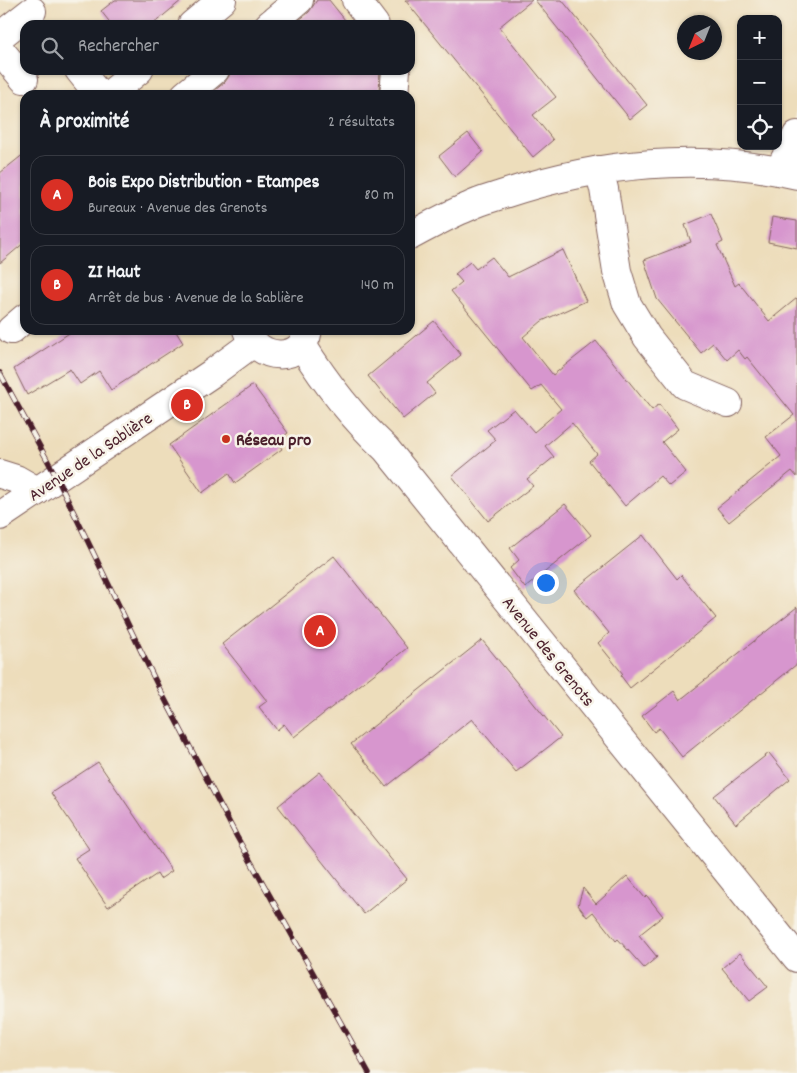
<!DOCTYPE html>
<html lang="fr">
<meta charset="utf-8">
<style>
body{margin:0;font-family:Dekko,sans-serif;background:#20242c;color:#f1f3f6}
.controls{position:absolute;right:15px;top:15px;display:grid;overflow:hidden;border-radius:10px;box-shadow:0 1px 4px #0004}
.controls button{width:45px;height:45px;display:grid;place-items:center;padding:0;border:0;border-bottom:1px solid #363941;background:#171b24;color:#f1f3f6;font:25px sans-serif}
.compass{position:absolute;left:677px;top:15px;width:45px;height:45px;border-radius:50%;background:#171b24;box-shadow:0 1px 4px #0004;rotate:223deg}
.you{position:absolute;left:545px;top:582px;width:18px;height:18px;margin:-12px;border:4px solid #fff;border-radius:50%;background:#1a73e8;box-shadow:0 0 0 8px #1a73e833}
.badge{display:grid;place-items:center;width:32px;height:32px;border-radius:50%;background:#d93025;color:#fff;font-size:16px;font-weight:700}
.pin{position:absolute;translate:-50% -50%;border:2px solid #fff;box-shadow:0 1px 5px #0006}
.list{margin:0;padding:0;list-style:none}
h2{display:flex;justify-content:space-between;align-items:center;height:65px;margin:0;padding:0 20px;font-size:21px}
h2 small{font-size:16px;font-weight:400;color:#9ea1a6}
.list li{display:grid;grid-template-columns:32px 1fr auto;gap:15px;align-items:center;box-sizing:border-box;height:80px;margin:0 10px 10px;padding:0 10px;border:1px solid #363941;border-radius:15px}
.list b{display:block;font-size:19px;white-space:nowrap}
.list p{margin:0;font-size:16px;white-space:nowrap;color:#9ea1a6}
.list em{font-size:16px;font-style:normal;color:#9ea1a6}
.icon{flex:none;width:28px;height:28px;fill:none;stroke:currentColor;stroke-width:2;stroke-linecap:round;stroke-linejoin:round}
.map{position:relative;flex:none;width:797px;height:1073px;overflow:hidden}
.search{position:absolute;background:#171b24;box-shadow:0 1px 4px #0004;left:20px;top:20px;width:395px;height:55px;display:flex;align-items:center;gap:12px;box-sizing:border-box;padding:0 18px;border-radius:15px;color:#9ea1a6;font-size:19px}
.panel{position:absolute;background:#171b24;box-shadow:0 1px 4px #0004;left:20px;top:90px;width:395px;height:245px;border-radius:15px}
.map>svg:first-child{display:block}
.building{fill:#d796ce}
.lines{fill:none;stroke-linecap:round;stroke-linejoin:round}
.minor-casing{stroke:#83625d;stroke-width:30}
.major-casing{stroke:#83625d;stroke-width:30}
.minor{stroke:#fff;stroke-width:28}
.major{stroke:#fff;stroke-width:28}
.rail-casing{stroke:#4a1f2b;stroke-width:5.5}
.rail{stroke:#f7f3e8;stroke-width:4;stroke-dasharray:11;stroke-linecap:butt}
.poi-dot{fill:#c8321e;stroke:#f7f3e8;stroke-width:2}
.labels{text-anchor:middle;stroke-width:5;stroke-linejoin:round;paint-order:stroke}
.poi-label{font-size:18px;font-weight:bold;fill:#4a1f2b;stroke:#f7f3e8;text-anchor:start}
.street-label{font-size:18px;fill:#4a1f2b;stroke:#f7f3e8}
</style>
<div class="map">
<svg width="797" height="1073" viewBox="0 0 797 1073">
<rect width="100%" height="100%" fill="#f7f3e8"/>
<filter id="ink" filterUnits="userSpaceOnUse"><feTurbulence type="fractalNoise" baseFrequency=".02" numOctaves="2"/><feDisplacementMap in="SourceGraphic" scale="10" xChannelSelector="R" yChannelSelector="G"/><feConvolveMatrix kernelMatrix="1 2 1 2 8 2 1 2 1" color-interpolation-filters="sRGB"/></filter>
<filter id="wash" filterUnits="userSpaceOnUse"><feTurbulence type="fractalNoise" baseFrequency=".0096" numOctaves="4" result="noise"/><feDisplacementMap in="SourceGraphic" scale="20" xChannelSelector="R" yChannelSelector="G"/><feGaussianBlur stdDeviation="1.12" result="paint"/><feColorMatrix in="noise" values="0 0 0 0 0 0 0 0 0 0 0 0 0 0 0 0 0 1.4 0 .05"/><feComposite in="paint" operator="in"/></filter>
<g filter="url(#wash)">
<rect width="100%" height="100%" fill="#edddbb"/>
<g id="blocks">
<!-- building -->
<g class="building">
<path d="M 115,0 L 182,0 L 152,25 L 112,25 L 101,11 Z"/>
<path d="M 317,0 L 329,0 L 349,25 L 293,25 L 309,12 Z"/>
<path d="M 405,0 L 532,0 L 499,27 L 556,97 L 533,115 L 553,140 L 533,157 Z"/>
<path d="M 535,0 L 562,0 L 647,105 L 630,119 Z"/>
<path d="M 230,70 L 380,70 L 379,95 L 209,95 L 225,82 L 229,76 Z"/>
<path d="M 468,133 L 483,152 L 455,177 L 439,156 Z"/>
<path d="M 25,153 L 25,242 L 0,263 L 0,173 Z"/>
<path d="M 711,214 L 723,242 L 717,245 L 735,286 L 739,283 L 769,321 L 797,298 L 797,477 L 792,471 L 729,522 L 717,508 L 781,456 L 766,437 L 794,415 L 747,357 L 745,359 L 738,350 L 727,360 L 713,343 L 701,353 L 657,299 L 644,260 L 691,242 L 685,225 Z"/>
<path d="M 772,217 L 797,221 L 797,248 L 768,242 Z"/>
<path d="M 563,250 L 586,301 L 542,321 L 523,337 L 553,375 L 596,341 L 652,410 L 659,404 L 678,429 L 662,442 L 686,472 L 669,486 L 660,476 L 625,506 L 589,461 L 597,454 L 572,423 L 545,446 L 554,457 L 527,479 L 533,486 L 488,521 L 452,476 L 496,440 L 487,430 L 514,409 L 534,432 L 561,409 L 541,385 L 532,391 L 451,291 L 462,282 L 455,274 L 470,262 L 476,269 L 492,257 L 508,277 Z"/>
<path d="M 434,321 L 461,355 L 427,383 L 435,393 L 403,419 L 368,376 Z"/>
<path d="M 74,330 L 175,330 L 183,343 L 111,390 L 99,371 L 80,384 L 70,369 L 27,395 L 14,369 Z"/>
<path d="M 253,385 L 288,433 L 277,441 L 282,449 L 235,483 L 229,473 L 202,493 L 169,445 Z"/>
<path d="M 565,504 L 591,535 L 525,588 L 510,568 L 519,560 L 510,548 Z"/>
<path d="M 643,535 L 677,579 L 681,575 L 716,618 L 630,688 L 621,676 L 623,674 L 598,643 L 609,633 L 574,590 Z"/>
<path d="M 334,556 L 407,648 L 294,737 L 284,724 L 277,730 L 259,707 L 267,701 L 222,644 Z"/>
<path d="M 797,607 L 797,664 L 682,757 L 659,728 L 654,732 L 642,716 L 674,691 L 680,700 Z"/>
<path d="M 482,640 L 561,737 L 516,772 L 472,719 L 386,787 L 351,744 Z"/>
<path d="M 769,753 L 790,779 L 736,824 L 714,796 Z"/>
<path d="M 98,762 L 172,871 L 160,879 L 157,874 L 108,907 L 75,858 L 89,849 L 51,793 Z"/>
<path d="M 320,772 L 407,879 L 364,914 L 278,806 Z"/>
<path d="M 627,876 L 645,898 L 647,896 L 663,916 L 639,935 L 657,957 L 644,968 L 618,939 L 616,941 L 593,912 L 587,917 L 578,905 L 583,888 L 596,904 Z"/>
<path d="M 740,953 L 768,987 L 749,1001 L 722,968 Z"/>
</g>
</g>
</g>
<g filter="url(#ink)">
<use href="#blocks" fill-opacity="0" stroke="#83625d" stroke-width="1"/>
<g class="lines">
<!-- minor casing -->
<g class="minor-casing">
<g id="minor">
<path d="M 356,0 L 375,25"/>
<path d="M 192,25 L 222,0"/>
<path d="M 269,25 L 299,0"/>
<path d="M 0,39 L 0,36 L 32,11"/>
<path d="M 0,50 L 24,79"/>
<path d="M 79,70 L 99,95"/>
<path d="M 109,95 L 139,70"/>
<path d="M 185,95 L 215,70"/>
<path d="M 394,95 L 396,70"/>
<path d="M 599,170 L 604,189 L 617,271 L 627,304 L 647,337 L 685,385 L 728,403"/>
<path d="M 779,171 L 797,135"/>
<path d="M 11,330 L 25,318"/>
<path d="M 302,345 C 325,382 354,419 386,449 L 797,958"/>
<path d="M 0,474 L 16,479 L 37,491"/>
</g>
</g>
<!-- major casing -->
<g class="major-casing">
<g id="major">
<path d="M 410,236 C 429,226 448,215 468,207 C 479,201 492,198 504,194 C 597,163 701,152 797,175"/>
<path d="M 247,330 C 256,361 303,364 308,330"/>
<path d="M 0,516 L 211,374 L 253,343"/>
</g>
</g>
<!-- minor -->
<use href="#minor" class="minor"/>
<!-- major -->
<use href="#major" class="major"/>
<!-- rail casing -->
<g class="rail-casing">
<path id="rail" d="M 0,373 L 57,478 L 158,686 L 237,837 L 369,1073"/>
</g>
<!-- rail -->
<use href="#rail" class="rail"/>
</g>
</g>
<!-- markers -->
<circle class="poi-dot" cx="226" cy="439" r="5"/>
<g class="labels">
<!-- poi labels -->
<g class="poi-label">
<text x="236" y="445">Réseau pro</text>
</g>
<!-- street labels -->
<g class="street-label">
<text transform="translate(90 456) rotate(-34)" y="6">Avenue de la Sablière</text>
<text transform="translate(549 651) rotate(51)" y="6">Avenue des Grenots</text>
</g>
</g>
</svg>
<div class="controls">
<button>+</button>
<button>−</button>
<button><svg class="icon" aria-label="locate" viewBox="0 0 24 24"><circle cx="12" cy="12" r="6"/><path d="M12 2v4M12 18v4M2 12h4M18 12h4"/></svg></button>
</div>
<svg class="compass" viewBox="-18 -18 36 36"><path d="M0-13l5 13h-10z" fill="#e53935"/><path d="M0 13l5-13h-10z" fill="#9ea1a6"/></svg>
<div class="you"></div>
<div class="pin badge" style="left:320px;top:631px">A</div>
<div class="pin badge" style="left:187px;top:405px">B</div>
<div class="search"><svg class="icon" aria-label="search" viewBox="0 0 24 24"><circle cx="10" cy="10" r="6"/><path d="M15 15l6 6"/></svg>Rechercher</div>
<section class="panel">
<h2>À proximité<small>2 résultats</small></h2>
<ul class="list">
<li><span class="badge">A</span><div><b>Bois Expo Distribution - Etampes</b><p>Bureaux · Avenue des Grenots</p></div><em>80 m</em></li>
<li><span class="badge">B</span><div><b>ZI Haut</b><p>Arrêt de bus · Avenue de la Sablière</p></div><em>140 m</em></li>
</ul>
</section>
</div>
